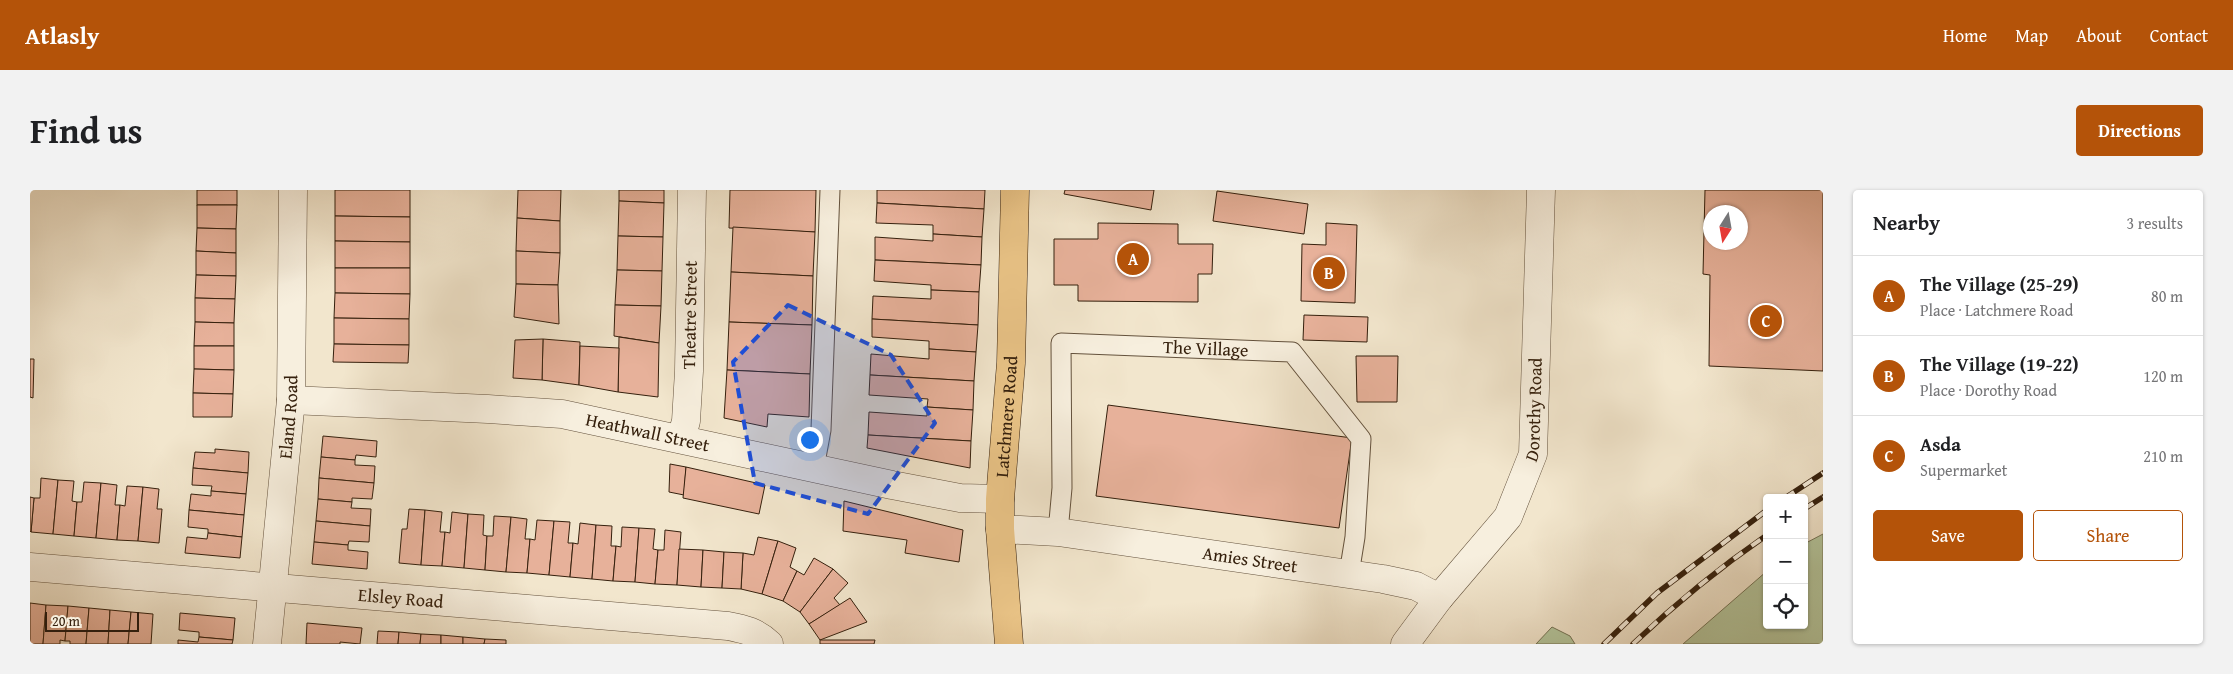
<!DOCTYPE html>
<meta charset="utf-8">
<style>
body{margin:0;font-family:"Gentium Book Plus",serif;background:#f2f2f2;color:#202124}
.controls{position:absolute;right:15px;bottom:15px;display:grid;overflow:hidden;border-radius:5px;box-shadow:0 1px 4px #0004}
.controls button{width:45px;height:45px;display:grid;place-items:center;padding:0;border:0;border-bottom:1px solid #e0e0e0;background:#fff;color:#202124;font:25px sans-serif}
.compass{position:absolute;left:1673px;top:15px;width:45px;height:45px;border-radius:50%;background:#fff;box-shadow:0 1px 4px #0004;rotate:191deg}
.scale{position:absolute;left:15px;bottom:12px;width:94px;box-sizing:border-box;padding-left:5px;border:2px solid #35200d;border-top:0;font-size:14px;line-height:18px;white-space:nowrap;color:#35200d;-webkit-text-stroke:4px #f7efde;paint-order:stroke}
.you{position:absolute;left:779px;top:249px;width:18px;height:18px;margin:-12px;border:4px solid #fff;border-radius:50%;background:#1a73e8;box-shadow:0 0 0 8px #1a73e833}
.badge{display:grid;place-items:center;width:32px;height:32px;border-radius:50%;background:#b45309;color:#fff;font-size:16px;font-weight:700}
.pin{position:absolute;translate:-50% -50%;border:2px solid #fff;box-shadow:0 1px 5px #0006}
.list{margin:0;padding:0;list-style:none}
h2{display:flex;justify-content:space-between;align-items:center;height:65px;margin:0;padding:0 20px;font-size:21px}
h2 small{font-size:16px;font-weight:400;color:#757577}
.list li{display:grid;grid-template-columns:32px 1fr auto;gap:15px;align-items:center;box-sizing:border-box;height:80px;padding:0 20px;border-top:1px solid #e0e0e0}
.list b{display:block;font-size:19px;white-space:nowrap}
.list p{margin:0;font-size:16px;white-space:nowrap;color:#757577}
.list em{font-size:16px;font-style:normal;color:#757577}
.actions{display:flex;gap:10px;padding:15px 20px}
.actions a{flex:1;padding:11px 0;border:1px solid #b45309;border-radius:5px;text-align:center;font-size:18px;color:#b45309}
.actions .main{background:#b45309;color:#fff}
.icon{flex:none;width:28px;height:28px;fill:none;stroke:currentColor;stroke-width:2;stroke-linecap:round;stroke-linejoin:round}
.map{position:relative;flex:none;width:1793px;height:454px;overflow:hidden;border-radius:5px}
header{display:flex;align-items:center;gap:30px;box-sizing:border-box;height:70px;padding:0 25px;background:#b45309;color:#fff}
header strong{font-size:24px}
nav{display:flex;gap:28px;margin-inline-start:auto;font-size:18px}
.intro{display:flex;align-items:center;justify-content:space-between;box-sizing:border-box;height:120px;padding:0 30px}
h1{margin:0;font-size:35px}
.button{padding:12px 22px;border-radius:5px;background:#b45309;color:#fff;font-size:18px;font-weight:700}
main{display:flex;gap:30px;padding:0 30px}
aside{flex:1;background:#fff;border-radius:5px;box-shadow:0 1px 4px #0004}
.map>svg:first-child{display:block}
.green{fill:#b4c69d;stroke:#747355}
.building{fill:#e7b19a;stroke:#35200d;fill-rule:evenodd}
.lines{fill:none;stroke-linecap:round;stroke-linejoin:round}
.lane-casing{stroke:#64523d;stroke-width:21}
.street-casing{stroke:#64523d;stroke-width:29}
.highway-casing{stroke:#35200d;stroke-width:29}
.lane{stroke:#f7efde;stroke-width:19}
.street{stroke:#f7efde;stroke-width:28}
.highway{stroke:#e9c386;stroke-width:28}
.rail-casing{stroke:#35200d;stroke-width:5.5}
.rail{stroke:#f7efde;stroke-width:4;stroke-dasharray:11;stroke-linecap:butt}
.marked{fill:#1d4ed8;fill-opacity:0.2;stroke:#1d4ed8;stroke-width:4;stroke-dasharray:10 6;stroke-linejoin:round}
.labels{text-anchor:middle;stroke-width:5;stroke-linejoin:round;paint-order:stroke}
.street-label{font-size:18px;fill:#35200d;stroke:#f7efde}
</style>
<header>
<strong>Atlasly</strong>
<nav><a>Home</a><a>Map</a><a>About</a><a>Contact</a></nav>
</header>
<div class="intro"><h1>Find us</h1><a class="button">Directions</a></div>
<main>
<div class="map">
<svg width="1793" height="454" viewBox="0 0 1793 454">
<rect width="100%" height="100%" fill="#f2e6cd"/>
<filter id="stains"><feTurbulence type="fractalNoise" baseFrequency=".004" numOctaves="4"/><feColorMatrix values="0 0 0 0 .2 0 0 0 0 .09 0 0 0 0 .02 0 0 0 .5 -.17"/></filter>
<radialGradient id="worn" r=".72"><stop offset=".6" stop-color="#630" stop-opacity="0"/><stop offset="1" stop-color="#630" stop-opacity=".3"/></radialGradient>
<!-- green -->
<g class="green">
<path d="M 1793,344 L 1793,454 L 1653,454 L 1737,381 L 1737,435 L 1774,435 L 1774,354 Z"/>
<path d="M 1522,437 L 1540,446 L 1545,454 L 1506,454 Z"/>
</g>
<!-- building -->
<g class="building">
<rect x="167" y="0" width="40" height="15"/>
<path d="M 305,0 L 380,0 L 380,27 L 305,26 Z"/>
<path d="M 488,0 L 531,0 L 530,31 L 487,28 Z"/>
<path d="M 589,0 L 634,0 L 634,13 L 589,11 Z"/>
<path d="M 700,0 L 786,0 L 785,42 L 699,38 Z"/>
<path d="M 847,0 L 955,0 L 954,19 L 847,13 Z"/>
<path d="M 1035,0 L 1124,0 L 1121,20 L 1034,4 Z"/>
<path d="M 1675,0 L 1793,0 L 1793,181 L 1679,176 L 1680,85 L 1673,84 ZM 1680,22 L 1710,22 L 1710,52 L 1680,52 Z"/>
<path d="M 1187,1 L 1278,14 L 1274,44 L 1183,31 Z"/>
<path d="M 589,11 L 634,13 L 633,47 L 588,46 Z"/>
<path d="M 847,13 L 954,19 L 952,47 L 903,44 L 903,35 L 846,33 Z"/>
<path d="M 167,15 L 207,15 L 206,39 L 167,38 Z"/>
<path d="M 305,26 L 380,27 L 380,52 L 305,51 Z"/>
<path d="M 487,28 L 530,31 L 530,63 L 486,61 Z"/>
<path d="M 1068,33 L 1148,34 L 1148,54 L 1183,54 L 1182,84 L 1168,84 L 1168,112 L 1048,111 L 1048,95 L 1024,95 L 1024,49 L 1068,49 Z"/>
<path d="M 1296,33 L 1327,35 L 1325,113 L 1271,111 L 1272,54 L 1296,55 Z"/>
<path d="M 703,37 L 785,42 L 783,86 L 701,82 Z"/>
<path d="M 167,38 L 206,39 L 206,63 L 166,61 Z"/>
<path d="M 903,44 L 952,47 L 951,75 L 845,70 L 845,47 L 903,51 Z"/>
<path d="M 588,46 L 633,47 L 632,81 L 587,80 Z"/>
<path d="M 305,51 L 380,52 L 380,78 L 305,78 Z"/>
<path d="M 166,61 L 206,63 L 206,86 L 166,85 Z"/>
<path d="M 486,61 L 530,63 L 528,95 L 486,94 Z"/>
<path d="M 845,70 L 951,75 L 949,102 L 901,100 L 901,95 L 844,91 Z"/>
<path d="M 305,78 L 380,78 L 380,104 L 305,103 Z"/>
<path d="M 587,80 L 632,81 L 631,116 L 585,115 Z"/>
<path d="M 701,82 L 783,86 L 782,135 L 699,132 Z"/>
<path d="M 166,85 L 206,86 L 205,109 L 165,108 Z"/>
<path d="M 486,94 L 528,95 L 529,134 L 484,127 Z"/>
<path d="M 901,100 L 949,102 L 948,135 L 842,129 L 843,106 L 901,109 Z"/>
<path d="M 305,103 L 380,104 L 379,129 L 304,128 Z"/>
<path d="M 165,108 L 205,109 L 204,133 L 165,132 Z"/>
<path d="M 585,115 L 631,116 L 629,153 L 584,146 Z"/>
<path d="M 1274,125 L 1338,127 L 1337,152 L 1273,150 Z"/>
<path d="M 304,128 L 379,129 L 379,155 L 304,154 Z"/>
<path d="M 842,129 L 948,135 L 946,162 L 899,159 L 899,151 L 842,147 Z"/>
<path d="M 165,132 L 204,133 L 204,156 L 164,156 Z"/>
<path d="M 699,132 L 782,135 L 780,184 L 697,180 Z"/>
<path d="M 589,147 L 629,153 L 628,207 L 588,202 Z"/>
<path d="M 513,149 L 550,152 L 549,195 L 512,190 Z"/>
<path d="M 513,149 L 512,190 L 483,188 L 485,150 Z"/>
<path d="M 304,154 L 379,155 L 378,173 L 303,172 Z"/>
<path d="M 164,156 L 204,156 L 204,180 L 164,179 Z"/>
<path d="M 550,156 L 589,158 L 588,202 L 549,195 Z"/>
<path d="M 899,159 L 946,162 L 944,191 L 840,185 L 841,164 L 899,169 Z"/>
<path d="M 1326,166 L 1368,166 L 1367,212 L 1327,212 Z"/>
<path d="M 0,169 L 4,169 L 3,208 L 0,207 Z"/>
<path d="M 164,179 L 204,180 L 203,204 L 163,203 Z"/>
<path d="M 697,180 L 780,184 L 779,227 L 738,224 L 737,237 L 694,228 Z"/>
<path d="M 840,185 L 944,191 L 943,220 L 897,217 L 898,209 L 839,205 Z"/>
<path d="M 163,203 L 203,204 L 202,227 L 163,227 Z"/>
<path d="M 1078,215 L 1322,248 L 1309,338 L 1066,306 Z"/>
<path d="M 897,217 L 943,220 L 941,251 L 838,245 L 839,222 L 897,226 Z"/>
<path d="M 838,245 L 941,251 L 940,278 L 837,258 Z"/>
<path d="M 293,246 L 347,251 L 346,267 L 326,265 L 325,270 L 291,267 Z"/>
<path d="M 185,259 L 219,262 L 218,283 L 163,278 L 165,262 L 185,263 Z"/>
<path d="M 291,267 L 325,270 L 325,275 L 345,276 L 344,293 L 289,288 Z"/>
<path d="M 640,274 L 656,277 L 654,305 L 639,302 Z"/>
<path d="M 656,277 L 735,295 L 729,324 L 653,308 Z"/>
<path d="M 163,278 L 218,283 L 216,304 L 181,301 L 182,296 L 162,295 Z"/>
<path d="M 11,288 L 28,290 L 23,344 L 1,342 L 4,308 L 10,308 Z"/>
<path d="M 289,288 L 344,293 L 342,309 L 322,308 L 322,312 L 288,309 Z"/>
<path d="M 28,290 L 44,291 L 42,311 L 47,312 L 44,346 L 23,344 Z"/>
<path d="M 54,292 L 71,293 L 66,348 L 44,346 L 47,312 L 52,312 Z"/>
<path d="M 71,293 L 87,295 L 85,315 L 90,315 L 87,350 L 66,348 Z"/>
<path d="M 97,296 L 113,297 L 108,351 L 87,350 L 90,315 L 95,316 Z"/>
<path d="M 113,297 L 129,299 L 127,319 L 132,319 L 129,353 L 108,351 Z"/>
<path d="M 181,301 L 216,304 L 214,325 L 159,320 L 161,304 L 181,306 Z"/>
<path d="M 0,307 L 4,308 L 1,342 L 0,341 Z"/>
<path d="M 288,309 L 322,312 L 321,318 L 341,319 L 340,336 L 286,331 Z"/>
<path d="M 814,311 L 933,340 L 929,372 L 875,363 L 877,350 L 813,341 Z"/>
<path d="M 379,319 L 395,320 L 391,375 L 369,373 L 372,339 L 377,339 Z"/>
<path d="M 159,320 L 214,325 L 212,347 L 178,343 L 178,339 L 158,337 Z"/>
<path d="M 395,320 L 412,322 L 410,342 L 415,342 L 412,376 L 391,375 Z"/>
<path d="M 422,322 L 438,324 L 434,378 L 412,376 L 415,342 L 420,343 Z"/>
<path d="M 438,324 L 454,325 L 453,345 L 457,346 L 455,380 L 434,378 Z"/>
<path d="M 464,326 L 481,327 L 476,382 L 455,380 L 457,346 L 463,346 Z"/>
<path d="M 481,327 L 497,329 L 495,349 L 500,349 L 497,383 L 476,382 Z"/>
<path d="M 507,330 L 524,331 L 519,385 L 497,383 L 500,349 L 505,350 Z"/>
<path d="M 286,331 L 340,336 L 339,352 L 319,351 L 318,355 L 284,352 Z"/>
<path d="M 524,331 L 540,332 L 538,353 L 543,353 L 540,387 L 519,385 Z"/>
<path d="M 550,333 L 566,335 L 562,389 L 540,387 L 543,353 L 548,354 Z"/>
<path d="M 566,335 L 582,336 L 581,356 L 586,356 L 583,391 L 562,389 Z"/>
<path d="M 592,337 L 609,338 L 605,392 L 583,391 L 586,356 L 591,357 Z"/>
<path d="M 609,338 L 625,339 L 623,359 L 628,360 L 625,394 L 605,392 Z"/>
<path d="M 635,340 L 651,342 L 647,395 L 625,394 L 628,360 L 634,360 Z"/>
<path d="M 178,343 L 212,347 L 210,368 L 155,363 L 157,347 L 177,349 Z"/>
<path d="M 728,347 L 748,351 L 732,404 L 711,399 L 713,363 L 724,365 Z"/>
<path d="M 748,351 L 766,358 L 760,377 L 767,381 L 753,411 L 732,404 Z"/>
<path d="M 284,352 L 318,355 L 318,360 L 338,362 L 337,379 L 282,374 Z"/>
<path d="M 649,359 L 673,360 L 671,397 L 647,395 Z"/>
<path d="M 673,360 L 694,362 L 692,398 L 671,397 Z"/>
<path d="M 694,362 L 713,363 L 711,399 L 692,398 Z"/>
<path d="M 784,368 L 803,379 L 770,422 L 753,411 L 767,381 L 774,385 Z"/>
<path d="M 803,379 L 818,393 L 804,408 L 810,415 L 779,434 L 770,422 Z"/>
<path d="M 820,408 L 837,432 L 790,450 L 779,434 Z"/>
<path d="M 0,413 L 16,415 L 13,454 L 0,454 Z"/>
<path d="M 16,415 L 38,416 L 35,451 L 30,450 L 30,454 L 13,454 Z"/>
<path d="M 38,416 L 59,418 L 56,454 L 40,454 L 40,451 L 35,451 Z"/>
<path d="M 59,418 L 80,420 L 78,454 L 56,454 Z"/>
<path d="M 80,420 L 101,422 L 98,454 L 78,454 Z"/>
<path d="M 101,422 L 123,424 L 121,454 L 98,454 Z"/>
<path d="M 150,423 L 205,428 L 203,450 L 169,447 L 169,442 L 149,440 Z"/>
<path d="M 277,433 L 332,438 L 330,454 L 310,452 L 310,454 L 276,454 Z"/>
<path d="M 348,441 L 369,442 L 368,454 L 347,454 Z"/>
<path d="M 369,442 L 391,444 L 390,454 L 368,454 Z"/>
<path d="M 391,444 L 411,445 L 411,454 L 390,454 Z"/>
<path d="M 411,445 L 433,447 L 433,454 L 411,454 Z"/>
<path d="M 169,447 L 203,450 L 202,454 L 148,454 L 148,450 L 168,452 Z"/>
<path d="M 433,447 L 455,449 L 454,454 L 433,454 Z"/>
<path d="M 455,449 L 476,450 L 476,454 L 454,454 Z"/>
<path d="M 790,450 L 845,450 L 844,454 L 790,454 Z"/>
</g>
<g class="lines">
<!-- lane casing -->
<g class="lane-casing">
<g id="lane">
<path d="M 784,278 L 791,240 L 800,0"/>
<path id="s1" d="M 1028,342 L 1032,298 L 1031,153 L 1262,162 L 1331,249 L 1325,347 L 1319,384"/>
</g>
</g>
<!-- street casing -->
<g class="street-casing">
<g id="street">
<path id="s2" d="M 261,210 L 458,219 L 532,224 L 862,295 L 930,308 L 970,309"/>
<path id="s3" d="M 651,249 L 656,231 L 659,181 L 662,0"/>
<path id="s4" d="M 970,339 L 1028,342 L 1353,389 L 1386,396 L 1409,408"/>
<path id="s5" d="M 0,377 L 698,436 C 714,439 727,442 739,454"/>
<path id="s6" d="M 237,454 L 261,210 L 263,0"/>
<path id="s7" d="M 1375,454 L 1409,408 L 1478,327 L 1503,264 L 1511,0"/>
</g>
</g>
<!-- highway casing -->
<g class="highway-casing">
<g id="highway">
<path id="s8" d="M 979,454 L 970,339 L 970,309 L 981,173 L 985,0"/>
</g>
</g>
<!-- lane -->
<use href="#lane" class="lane"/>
<!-- street -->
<use href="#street" class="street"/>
<!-- highway -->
<use href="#highway" class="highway"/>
<!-- rail casing -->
<g class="rail-casing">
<g id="rail">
<path d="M 1755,308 L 1793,283"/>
<path d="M 1774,319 L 1793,307"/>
<path d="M 1574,454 L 1627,403 L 1737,320"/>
<path d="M 1603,454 C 1645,414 1689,378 1737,345"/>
</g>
</g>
<!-- rail -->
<use href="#rail" class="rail"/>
</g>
<!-- marked area -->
<path class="marked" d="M 758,115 L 861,165 L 905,233 L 838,324 L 725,293 L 703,172 Z"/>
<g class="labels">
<!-- street labels -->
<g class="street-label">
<text dy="6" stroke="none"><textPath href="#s3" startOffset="125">Theatre Street</textPath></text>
<text dy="6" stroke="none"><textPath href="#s1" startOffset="334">The Village</textPath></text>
<text dy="6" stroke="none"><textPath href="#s7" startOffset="276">Dorothy Road</textPath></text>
<text dy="6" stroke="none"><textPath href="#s6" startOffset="228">Eland Road</textPath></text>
<text dy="6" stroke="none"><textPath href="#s8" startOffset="228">Latchmere Road</textPath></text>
<text dy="6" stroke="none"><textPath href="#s2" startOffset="359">Heathwall Street</textPath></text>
<text dy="6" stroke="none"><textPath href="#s4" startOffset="252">Amies Street</textPath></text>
<text dy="6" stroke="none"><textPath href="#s5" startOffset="372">Elsley Road</textPath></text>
</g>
</g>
<rect width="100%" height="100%" filter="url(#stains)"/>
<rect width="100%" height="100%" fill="url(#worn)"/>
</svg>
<div class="controls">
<button>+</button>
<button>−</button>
<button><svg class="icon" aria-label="locate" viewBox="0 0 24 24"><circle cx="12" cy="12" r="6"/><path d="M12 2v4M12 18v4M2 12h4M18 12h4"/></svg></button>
</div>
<svg class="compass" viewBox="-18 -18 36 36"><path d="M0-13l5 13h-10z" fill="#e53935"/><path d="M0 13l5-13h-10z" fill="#757577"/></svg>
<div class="scale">20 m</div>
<div class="you"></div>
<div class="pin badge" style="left:1103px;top:69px">A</div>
<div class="pin badge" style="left:1299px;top:83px">B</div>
<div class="pin badge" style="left:1736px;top:131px">C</div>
</div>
<aside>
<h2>Nearby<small>3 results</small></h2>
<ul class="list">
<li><span class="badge">A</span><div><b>The Village (25-29)</b><p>Place · Latchmere Road</p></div><em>80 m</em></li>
<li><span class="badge">B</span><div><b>The Village (19-22)</b><p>Place · Dorothy Road</p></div><em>120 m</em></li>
<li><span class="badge">C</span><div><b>Asda</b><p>Supermarket</p></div><em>210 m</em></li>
</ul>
<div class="actions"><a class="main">Save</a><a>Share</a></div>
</aside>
</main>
